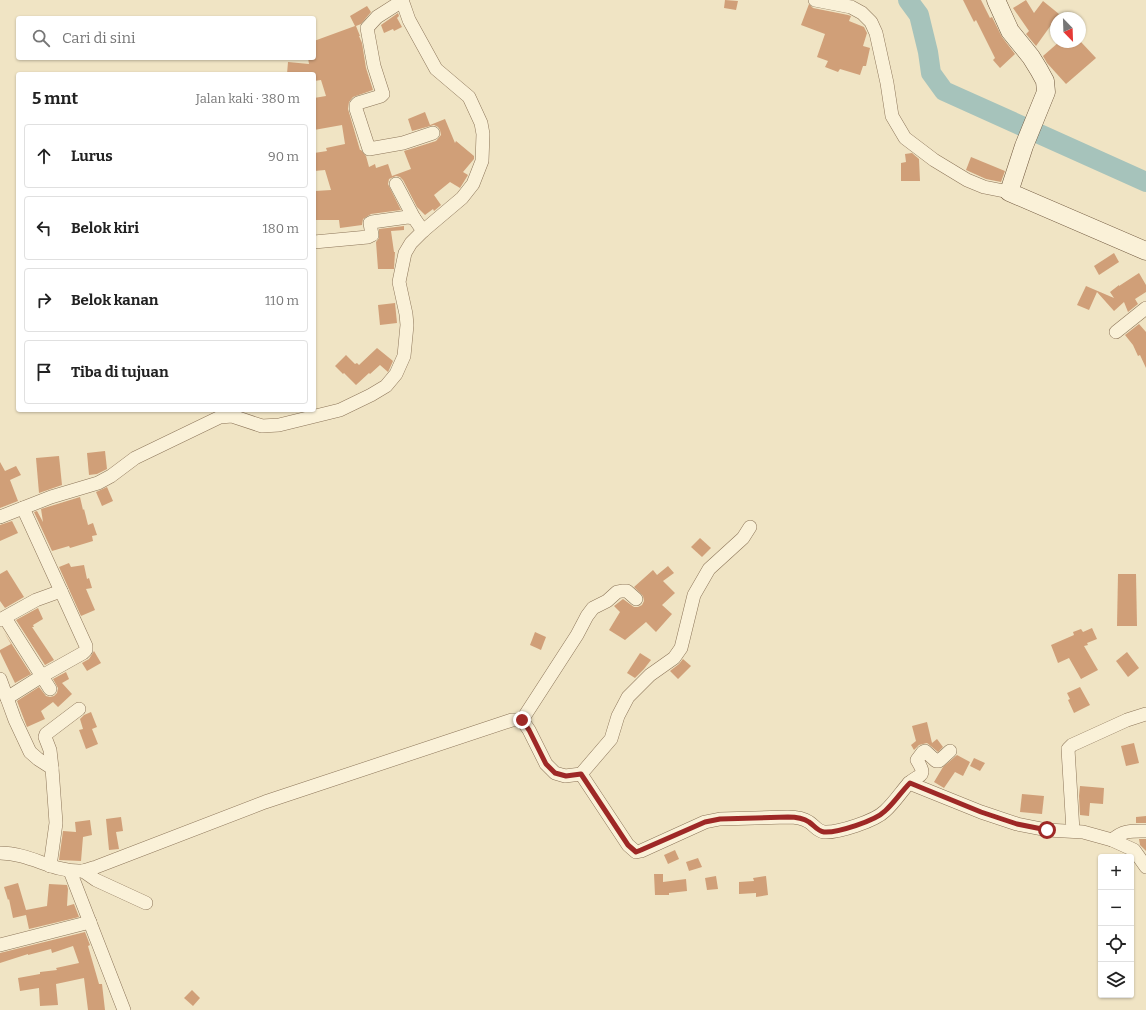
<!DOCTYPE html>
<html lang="id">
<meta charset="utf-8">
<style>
body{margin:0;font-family:Bitter,serif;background:#f6f6f6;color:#222}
.controls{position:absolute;right:12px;bottom:12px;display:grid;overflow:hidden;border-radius:4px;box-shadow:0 1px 3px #0004}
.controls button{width:36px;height:36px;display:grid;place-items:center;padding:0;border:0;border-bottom:1px solid #e0e0e0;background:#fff;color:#222;font:20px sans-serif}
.compass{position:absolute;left:1050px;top:12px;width:36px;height:36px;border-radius:50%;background:#fff;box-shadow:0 1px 3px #0004;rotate:157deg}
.stop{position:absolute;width:12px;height:12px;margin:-9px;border:3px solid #9e2826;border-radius:50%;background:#fff}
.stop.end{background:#9e2826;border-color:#fff;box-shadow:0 1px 4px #0008}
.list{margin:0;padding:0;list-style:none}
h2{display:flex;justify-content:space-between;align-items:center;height:52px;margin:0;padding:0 16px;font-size:17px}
h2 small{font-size:13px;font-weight:400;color:#767676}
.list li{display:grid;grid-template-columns:26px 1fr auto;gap:12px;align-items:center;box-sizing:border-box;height:64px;margin:0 8px 8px;padding:0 8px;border:1px solid #e0e0e0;border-radius:4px}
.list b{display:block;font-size:15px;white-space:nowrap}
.list em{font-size:13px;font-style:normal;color:#767676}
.icon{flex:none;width:22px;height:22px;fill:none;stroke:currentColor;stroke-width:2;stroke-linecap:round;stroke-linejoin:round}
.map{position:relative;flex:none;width:1146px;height:1010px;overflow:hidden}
.search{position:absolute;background:#fff;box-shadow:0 1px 3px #0004;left:16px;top:16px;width:300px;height:44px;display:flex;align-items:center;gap:10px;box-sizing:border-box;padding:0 14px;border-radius:4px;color:#767676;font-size:15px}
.panel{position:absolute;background:#fff;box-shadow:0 1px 3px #0004;left:16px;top:72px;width:300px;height:340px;border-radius:4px}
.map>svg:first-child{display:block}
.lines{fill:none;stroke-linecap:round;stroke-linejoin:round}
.river{stroke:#a6c3bb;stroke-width:20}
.building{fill:#d09f78}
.street-casing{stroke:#8c7559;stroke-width:14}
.secondary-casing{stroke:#6e563c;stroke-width:19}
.street{stroke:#faf1d8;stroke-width:13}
.secondary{stroke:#faf1d8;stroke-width:18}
.route{stroke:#9e2826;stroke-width:5}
</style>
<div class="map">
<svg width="1146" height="1010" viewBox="0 0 1146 1010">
<rect width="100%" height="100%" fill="#f0e4c4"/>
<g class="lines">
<!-- river -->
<path class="river" d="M 908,0 L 919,15 L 928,52 L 931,73 L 944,91 L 1146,182"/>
</g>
<!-- building -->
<g class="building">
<path d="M 725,0 L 738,1 L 736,10 L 724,8 Z"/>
<path d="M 963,0 L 981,0 L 990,18 L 992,17 L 1002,37 L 1015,54 L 1000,68 L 993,60 L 995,58 L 976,20 L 974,22 Z"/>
<path d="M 1026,0 L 1034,13 L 1043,1 L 1059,14 L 1036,46 L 1026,34 L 1029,31 L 1013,8 Z"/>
<path d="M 809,4 L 813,8 L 848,15 L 851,16 L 849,21 L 864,27 L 867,33 L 863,46 L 870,48 L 866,66 L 863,66 L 860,75 L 840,69 L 838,72 L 825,67 L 828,61 L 817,57 L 825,34 L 801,25 Z"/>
<path d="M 367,6 L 371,12 L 361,24 L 356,26 L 360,36 L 359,36 L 362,43 L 366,68 L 373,90 L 353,97 L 349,102 L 348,109 L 360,150 L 361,150 L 366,156 L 369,167 L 375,164 L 376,168 L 388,164 L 392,176 L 411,169 L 404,151 L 436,141 L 441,135 L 440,130 L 438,127 L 434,125 L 412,131 L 408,119 L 425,112 L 430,125 L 445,119 L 455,143 L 456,141 L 474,156 L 474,159 L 463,172 L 468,175 L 460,188 L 450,182 L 434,195 L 441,205 L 434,211 L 433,209 L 425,215 L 417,207 L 403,180 L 400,177 L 396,176 L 389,179 L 388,184 L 401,210 L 371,214 L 363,219 L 362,225 L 340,228 L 339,220 L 316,220 L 315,191 L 331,190 L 325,170 L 314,171 L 314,153 L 327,151 L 326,148 L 345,144 L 342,125 L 314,130 L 314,98 L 326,96 L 321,80 L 314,81 L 314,74 L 287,74 L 288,62 L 309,64 L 308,58 L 314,58 L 314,41 L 355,26 L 350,16 Z"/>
<path d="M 398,13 L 399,16 L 397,18 L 402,27 L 394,31 L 393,29 L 384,33 L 381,25 Z"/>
<path d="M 1059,42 L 1081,42 L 1096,58 L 1066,84 L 1047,63 L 1043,56 Z"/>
<path d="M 912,153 L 919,159 L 920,181 L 901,181 L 901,163 L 906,162 L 905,154 Z"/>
<path d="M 971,157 L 1005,171 L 1001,182 L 986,179 L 966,170 Z"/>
<path d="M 404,226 L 404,230 L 391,231 L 394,252 L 395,252 L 394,269 L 378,269 L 376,242 L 379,238 L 379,229 Z"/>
<path d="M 1114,253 L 1119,262 L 1099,275 L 1094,266 Z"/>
<path d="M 1139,273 L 1146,285 L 1146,292 L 1135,299 L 1138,304 L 1128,312 L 1124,302 L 1114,311 L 1097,292 L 1089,310 L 1077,305 L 1086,286 L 1114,298 L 1110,292 L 1119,285 L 1119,286 Z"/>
<path d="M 395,303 L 397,323 L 380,325 L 378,305 Z"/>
<path d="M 1139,324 L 1146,332 L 1146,368 L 1140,355 L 1138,356 L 1133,345 L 1125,335 Z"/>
<path d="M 377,348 L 393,361 L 389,370 L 388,372 L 380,365 L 370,374 L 369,373 L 356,385 L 344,373 L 343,374 L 335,366 L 346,355 L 355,364 L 357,363 L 359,365 Z"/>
<path d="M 105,451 L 107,469 L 97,474 L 89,475 L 87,453 Z"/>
<path d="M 59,456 L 62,485 L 39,493 L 36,458 Z"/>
<path d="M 0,462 L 5,471 L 16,466 L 21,475 L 10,480 L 18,501 L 0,508 Z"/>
<path d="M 107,487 L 113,501 L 102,506 L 96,492 Z"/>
<path d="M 80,497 L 83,510 L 84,509 L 88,525 L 93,523 L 97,535 L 92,536 L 93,541 L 70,548 L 69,546 L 52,551 L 34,512 L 37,511 L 43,522 L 41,509 Z"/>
<path d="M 12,521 L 18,533 L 0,541 L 0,525 Z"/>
<path d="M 700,538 L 711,548 L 702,557 L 691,547 Z"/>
<path d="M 69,563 L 71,567 L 84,565 L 87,579 L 89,578 L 92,588 L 86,589 L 95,610 L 81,616 L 59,567 Z"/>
<path d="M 668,566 L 674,573 L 663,581 L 675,593 L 662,605 L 672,614 L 656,632 L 646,622 L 625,640 L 609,630 L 620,612 L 614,606 L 623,599 L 634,607 L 638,607 L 642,605 L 644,601 L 643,596 L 634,587 L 653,570 L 657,575 Z"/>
<path d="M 7,570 L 24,597 L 5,608 L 0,601 L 0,574 Z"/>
<path d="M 1118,574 L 1136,574 L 1137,626 L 1117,626 Z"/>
<path d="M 38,608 L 43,619 L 33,625 L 34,627 L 32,627 L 54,660 L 45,665 L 16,620 Z"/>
<path d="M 1092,628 L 1097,639 L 1087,643 L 1088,645 L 1084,646 L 1098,670 L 1081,679 L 1069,658 L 1058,663 L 1051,645 L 1074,635 L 1073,632 L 1081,629 L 1083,632 Z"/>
<path d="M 4,632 L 31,674 L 15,683 L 0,652 L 0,650 L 11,644 Z"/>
<path d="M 535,632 L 546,637 L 541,650 L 530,645 Z"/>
<path d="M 94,651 L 101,663 L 87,671 L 82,663 L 89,659 Z"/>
<path d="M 1127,652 L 1139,668 L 1128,677 L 1116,661 Z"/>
<path d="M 640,653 L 651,660 L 644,669 L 635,678 L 627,673 Z"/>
<path d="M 683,659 L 691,666 L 678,679 L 670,671 L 679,664 Z"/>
<path d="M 66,672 L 69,679 L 62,683 L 72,694 L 58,707 L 53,702 L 41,711 L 45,719 L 27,727 L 17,701 L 39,687 L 46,696 L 50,697 L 54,696 L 57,693 L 58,688 L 53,679 Z"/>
<path d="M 1080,687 L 1090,705 L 1074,713 L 1068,700 L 1070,699 L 1067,693 Z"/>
<path d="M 91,712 L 97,727 L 92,729 L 98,744 L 86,749 L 79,730 L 83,729 L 80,719 L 84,715 Z"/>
<path d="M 927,722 L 932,743 L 937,739 L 943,747 L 938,752 L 927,743 L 919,745 L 914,750 L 911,745 L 916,741 L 912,726 Z"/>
<path d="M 1134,743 L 1139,763 L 1126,766 L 1121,746 Z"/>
<path d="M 957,755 L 970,762 L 963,776 L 955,772 L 944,788 L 934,782 L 943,767 Z"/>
<path d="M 974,758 L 985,763 L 980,771 L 970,766 Z"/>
<path d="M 1080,786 L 1104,788 L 1103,804 L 1090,803 L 1089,816 L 1080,815 L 1079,796 Z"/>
<path d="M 1022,794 L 1044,796 L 1042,814 L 1020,812 Z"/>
<path d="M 1146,816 L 1146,823 L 1136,823 L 1136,817 Z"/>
<path d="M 121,817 L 123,831 L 116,832 L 119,849 L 109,850 L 106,819 Z"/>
<path d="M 90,820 L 92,835 L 83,837 L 81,861 L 59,860 L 63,831 L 76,832 L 75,822 Z"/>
<path d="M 1139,839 L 1146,839 L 1146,851 L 1140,845 Z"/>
<path d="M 675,850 L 679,859 L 668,864 L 664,855 Z"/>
<path d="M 698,858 L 702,867 L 689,871 L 686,862 Z"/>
<path d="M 654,874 L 663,874 L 663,882 L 686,879 L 687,891 L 669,893 L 669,895 L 655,895 Z"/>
<path d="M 716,876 L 718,889 L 707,890 L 705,878 Z"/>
<path d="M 766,876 L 768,895 L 756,897 L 756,893 L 739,894 L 739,882 L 754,881 L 753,878 Z"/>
<path d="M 18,883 L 26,910 L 47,906 L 49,884 L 67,885 L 68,889 L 67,906 L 74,904 L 79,917 L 29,929 L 26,915 L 13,918 L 9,899 L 8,900 L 4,887 Z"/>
<path d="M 85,932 L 90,945 L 88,946 L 99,984 L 102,984 L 105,1010 L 88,1010 L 84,978 L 56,984 L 58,1005 L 40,1006 L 39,988 L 20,991 L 18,978 L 40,974 L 40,972 L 57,970 L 56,968 L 79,963 L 73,946 L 52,953 L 51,949 L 28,955 L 28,954 L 0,963 L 0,953 Z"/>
<path d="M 192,990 L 200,998 L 193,1006 L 184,998 Z"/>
</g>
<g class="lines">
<!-- street casing -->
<g class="street-casing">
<g id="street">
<path d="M 815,0 L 851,7 L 862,13 L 871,22 L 876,33 L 887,83 L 892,116 L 905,138 L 934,160 L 967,180 L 984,187 L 1009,192"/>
<path d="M 402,1 L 377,17 L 367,28 L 374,66 L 383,94 L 381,96 L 358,103 L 356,105 L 356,109 L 369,149 L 403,143 L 433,133"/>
<path d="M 396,184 L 414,218"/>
<path d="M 314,242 L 368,237 L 372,235 L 370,223 L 372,222 L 408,217 L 414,218 L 423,231"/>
<path d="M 1116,332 L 1146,308"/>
<path d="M 23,508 L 61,591"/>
<path d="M 0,517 L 51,497 L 98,483 L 111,476 L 135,458 L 220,417 L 232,416 L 262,426 L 279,425 L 340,410 L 371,395 L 386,386 L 396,374 L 404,356 L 407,325 L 406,314 L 399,282 L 405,253 L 411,243 L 423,231 L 462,198 L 473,184 L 482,161 L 483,134 L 481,123 L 469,97 L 436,69 L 409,20 L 402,0"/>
<path d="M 5,618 L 50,689"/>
<path d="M 0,620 L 36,600 L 61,591 L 86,646 L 86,650 L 83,653 L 42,676 L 7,698"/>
<path d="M 0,679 L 15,720 L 30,752 L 38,759 L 52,768 L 56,823 L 50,866"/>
<path d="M 522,720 L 577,635 L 587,616 L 593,608 L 607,601 L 617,592 L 622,591 L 627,591 L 636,599"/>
<path d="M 52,768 L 50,750 L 45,737 L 46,734 L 79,709"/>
<path d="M 581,774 L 628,845 L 636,852 L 641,851 L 705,822 L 720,819 L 788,817 C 794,817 803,818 809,822 C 814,825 817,831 824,832 C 838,833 875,821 885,811 C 894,803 901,792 909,783 L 981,812 L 1017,824 L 1047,830 L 1083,832 L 1112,840 L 1134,850 L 1146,867"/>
<path d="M 909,783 C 921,773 927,777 917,760 L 923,752 L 925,751 L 936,761 L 939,761 L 950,751"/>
<path d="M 1073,831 L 1068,749 L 1072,745 L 1127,720 L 1146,714"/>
<path d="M 1112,840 C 1124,830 1131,831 1146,831"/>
<path d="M 0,853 C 30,853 53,872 81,871 C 86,871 91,868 96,867 L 265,802 L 512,720 L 522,720 L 529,730 L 546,764 L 555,773 L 565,776 L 581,774 L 611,739 L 618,716 L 628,697 L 650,675 L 674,658 L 681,648 L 694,595 L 709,569 L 743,538 L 750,527"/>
<path d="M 70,871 L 124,1010"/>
<path d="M 83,871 L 96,880 L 146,903"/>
<path d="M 0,945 L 90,922"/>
</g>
</g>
<!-- secondary casing -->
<g class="secondary-casing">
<path id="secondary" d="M 996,0 L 1010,31 L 1031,57 L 1039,70 L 1045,81 L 1046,92 L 1024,146 L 1009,192 L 1146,251"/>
</g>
<!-- street -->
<use href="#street" class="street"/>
<!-- secondary -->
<use href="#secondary" class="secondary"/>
</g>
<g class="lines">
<!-- route -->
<path class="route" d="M 522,720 L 529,730 L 546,764 L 555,773 L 566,776 L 581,774 L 628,845 L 636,852 L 641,850 L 705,822 L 720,819 L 788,817 C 794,817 803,818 809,822 C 814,825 817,831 824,832 C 837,833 875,821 885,811 C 894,803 901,792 910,783 L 981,812 L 1017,824 L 1047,830"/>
</g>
</svg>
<div class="controls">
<button>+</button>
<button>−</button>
<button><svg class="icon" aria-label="locate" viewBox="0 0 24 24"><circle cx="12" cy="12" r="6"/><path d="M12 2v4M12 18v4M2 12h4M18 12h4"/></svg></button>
<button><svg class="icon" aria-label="layers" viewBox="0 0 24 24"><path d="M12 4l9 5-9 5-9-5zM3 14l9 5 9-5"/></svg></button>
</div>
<svg class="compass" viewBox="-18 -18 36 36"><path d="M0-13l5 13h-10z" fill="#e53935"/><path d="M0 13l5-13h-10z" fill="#767676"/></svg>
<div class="stop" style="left:1047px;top:830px"></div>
<div class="stop end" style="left:522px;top:720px"></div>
<div class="search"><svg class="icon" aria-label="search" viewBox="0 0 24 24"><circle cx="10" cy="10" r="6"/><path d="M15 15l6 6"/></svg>Cari di sini</div>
<section class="panel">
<h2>5 mnt<small>Jalan kaki · 380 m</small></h2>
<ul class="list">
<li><svg class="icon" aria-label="ahead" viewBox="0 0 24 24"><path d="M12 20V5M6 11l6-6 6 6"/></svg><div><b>Lurus</b></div><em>90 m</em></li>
<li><svg class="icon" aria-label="left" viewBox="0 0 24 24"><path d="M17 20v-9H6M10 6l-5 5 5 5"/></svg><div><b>Belok kiri</b></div><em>180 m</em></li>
<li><svg class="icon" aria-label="right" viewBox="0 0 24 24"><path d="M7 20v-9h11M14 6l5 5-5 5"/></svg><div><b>Belok kanan</b></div><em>110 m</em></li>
<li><svg class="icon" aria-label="arrive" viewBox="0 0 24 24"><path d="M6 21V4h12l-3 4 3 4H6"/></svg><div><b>Tiba di tujuan</b></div></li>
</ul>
</section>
</div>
